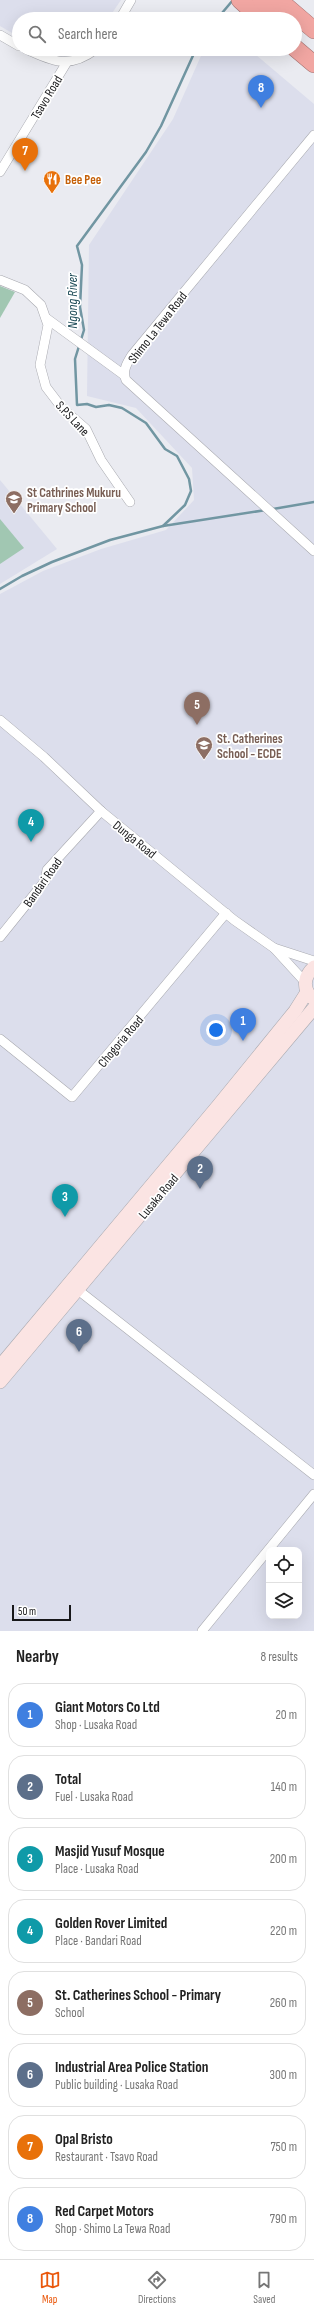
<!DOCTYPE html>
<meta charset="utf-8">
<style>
body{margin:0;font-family:"Sofia Sans Condensed",sans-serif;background:#f2f2f2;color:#222}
.controls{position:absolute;right:12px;bottom:12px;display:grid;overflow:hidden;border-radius:8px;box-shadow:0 4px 16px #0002}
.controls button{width:36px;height:36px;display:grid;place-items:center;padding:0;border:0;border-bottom:1px solid #e0e0e0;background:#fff;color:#222;font:20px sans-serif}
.scale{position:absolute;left:12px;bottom:10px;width:59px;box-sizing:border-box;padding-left:4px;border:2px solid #18181a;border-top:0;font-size:11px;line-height:14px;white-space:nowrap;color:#18181a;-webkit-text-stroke:3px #fff;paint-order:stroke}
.you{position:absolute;left:216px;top:1030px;width:14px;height:14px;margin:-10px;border:3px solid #fff;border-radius:50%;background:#1a73e8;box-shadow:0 0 0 6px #1a73e833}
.badge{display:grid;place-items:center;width:26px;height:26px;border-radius:50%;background:#ea580c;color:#fff;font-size:13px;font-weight:700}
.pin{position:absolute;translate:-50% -33px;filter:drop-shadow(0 1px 2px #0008)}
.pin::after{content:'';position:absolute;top:21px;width:14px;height:12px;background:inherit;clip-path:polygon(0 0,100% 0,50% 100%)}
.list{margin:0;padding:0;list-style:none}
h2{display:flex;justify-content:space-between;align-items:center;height:52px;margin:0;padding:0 16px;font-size:17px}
h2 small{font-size:13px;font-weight:400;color:#767676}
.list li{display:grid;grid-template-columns:26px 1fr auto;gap:12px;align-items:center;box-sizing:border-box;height:64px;margin:0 8px 8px;padding:0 8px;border:1px solid #e0e0e0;border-radius:16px}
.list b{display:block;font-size:15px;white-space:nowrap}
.list p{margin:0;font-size:13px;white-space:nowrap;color:#767676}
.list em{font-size:13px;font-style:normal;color:#767676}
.icon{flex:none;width:22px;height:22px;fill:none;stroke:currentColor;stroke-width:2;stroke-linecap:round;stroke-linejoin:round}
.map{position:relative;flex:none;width:314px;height:1631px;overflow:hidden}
.search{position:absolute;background:#fff;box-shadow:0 4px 16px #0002;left:12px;right:12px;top:12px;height:44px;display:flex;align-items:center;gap:10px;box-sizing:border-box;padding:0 14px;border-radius:22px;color:#767676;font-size:15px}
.sheet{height:628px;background:#fff}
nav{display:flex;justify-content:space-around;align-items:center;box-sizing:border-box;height:56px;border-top:1px solid #e0e0e0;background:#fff;font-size:11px;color:#767676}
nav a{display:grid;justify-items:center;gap:2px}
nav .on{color:#ea580c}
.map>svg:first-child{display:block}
.built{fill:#dcdeec;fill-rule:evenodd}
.green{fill:#a1c7b2}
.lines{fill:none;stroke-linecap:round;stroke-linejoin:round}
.stream{stroke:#7196a2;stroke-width:2.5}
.street-casing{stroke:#a8a9af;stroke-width:10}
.secondary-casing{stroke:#a8a9af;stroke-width:14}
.highway-casing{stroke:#a57472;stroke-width:18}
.street{stroke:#fff;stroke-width:9}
.secondary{stroke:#fbe4e3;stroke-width:13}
.highway{stroke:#f1a6a2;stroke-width:17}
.labels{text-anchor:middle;stroke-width:3.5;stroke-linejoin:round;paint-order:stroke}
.street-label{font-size:13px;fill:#18181a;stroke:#fff}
.food-label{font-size:13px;font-weight:bold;fill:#c56008;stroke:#fff;text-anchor:start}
.education-label{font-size:13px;font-weight:bold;fill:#785e54;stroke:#fff;text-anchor:start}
.water-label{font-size:14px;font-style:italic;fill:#1e4c58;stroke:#fff}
</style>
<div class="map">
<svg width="314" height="1631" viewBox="0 0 314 1631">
<rect width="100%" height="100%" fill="#eaebf1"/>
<!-- built -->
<g class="built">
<path d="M 0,0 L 121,0 L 108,19 L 19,19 L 19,37 L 0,26 Z"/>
<path d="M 204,49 L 249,49 L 314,104 L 314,1631 L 0,1631 L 0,594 L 43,571 L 101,549 L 166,530 L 194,500 L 192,468 L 136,408 L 87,396 L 89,245 L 173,119 ZM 269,1550 L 299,1550 L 299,1616 L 269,1616 Z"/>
<path d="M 0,480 L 57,549 L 0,584 Z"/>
</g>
<!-- green -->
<g class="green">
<path d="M 0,286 L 15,292 L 0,318 Z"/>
<path d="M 0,519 L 24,548 L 0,564 Z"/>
</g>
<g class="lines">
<!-- stream -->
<g class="stream">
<path d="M 217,19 L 233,0"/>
<path d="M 273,509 L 314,502"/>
<path d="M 163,526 L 185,505 L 191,491 L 189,479 L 177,456 L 165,449 L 146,423 L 122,408 L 109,405 L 96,407 L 87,404 L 77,405 L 75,359 L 84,330 L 80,307 L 82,265 L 77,246 L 146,152 L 161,126 L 196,49"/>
<path d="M 0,589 L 22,576 L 52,562 L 110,540 L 163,526 L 266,510"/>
</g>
<!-- street casing -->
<g class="street-casing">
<g id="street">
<path d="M 120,19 L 131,0"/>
<path d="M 0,35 L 19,46"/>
<path d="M 26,49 C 53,62 70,69 96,49"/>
<path d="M 314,135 L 132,355 C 127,363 122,371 126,380 L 314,551"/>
<path d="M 0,172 L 67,62"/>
<path d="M 0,280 L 25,290 L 41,305 L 48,325 L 40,365 L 46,387 L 62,408 L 86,429 L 101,460 L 130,502"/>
<path d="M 46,318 L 124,375"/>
<path d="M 0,720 L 44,757 L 101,811 L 234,920 L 274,948 L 305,982"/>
<path d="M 0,937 L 45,881 L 47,870 L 101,811"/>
<path d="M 274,948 L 314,961"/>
<path d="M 0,1039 L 72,1097 L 226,913"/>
<path d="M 78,1290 L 314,1475"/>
<path d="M 202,1631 L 314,1494"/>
</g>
</g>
<!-- secondary casing -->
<g class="secondary-casing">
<g id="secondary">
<path d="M 312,998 C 302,988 304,976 314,967"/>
<path d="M 0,1366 L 217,1107 L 295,1011 L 307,992"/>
<path d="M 0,1382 L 314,1008"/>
</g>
</g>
<!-- highway casing -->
<g class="highway-casing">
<g id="highway">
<path d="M 240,0 L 261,19"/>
<path d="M 261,0 L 284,19"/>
<path d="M 279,0 L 314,30"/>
<path d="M 295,48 L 314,64"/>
</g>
</g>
<!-- street -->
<use href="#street" class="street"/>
<!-- secondary -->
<use href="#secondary" class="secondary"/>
<!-- highway -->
<use href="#highway" class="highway"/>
</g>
<!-- icons -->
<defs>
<g id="restaurant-pin" transform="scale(0.9)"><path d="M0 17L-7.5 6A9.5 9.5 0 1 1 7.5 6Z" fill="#e8710a" stroke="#fff"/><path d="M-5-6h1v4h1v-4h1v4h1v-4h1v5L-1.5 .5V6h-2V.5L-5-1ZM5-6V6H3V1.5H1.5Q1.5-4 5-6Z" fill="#fff"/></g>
<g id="school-pin" transform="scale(0.9)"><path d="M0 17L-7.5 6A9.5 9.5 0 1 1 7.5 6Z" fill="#8d6e63" stroke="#fff"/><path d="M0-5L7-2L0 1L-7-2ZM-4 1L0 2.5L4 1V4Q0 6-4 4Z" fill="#fff"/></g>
</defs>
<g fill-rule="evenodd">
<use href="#restaurant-pin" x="52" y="179"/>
<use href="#school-pin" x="14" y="499"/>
<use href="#school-pin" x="204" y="745"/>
</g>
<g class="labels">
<!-- street labels -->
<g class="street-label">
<text transform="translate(46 97) rotate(-59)" y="5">Tsavo Road</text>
<text transform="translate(157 327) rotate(-52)" y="5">Shimo La Tewa Road</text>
<text transform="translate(73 418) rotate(47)" y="5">S.P.S Lane</text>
<text transform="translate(135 839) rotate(39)" y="5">Dunga Road</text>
<text transform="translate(42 882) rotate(-55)" y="5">Bandari Road</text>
<text transform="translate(120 1041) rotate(-50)" y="5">Chogoria Road</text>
<text transform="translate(158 1196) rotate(-50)" y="5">Lusaka Road</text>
</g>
<!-- food labels -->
<g class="food-label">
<text x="65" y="184">Bee Pee</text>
</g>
<!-- education labels -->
<g class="education-label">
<text x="27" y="497">St Cathrines Mukuru<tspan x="27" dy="15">Primary School</tspan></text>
<text x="217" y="743">St. Catherines<tspan x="217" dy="15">School - ECDE</tspan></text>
</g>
<!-- water labels -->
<g class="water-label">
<text transform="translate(72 301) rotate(-90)" y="5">Ngong River</text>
</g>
</g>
</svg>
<div class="controls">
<button><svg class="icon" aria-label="locate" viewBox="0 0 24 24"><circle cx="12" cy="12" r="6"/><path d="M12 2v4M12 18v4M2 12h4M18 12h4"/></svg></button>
<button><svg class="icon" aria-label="layers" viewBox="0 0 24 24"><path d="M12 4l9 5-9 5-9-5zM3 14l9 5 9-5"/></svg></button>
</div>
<div class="scale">50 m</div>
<div class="you"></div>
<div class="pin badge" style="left:243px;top:1041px;background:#3f7fe0">1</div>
<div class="pin badge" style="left:200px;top:1189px;background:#5c6f8a">2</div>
<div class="pin badge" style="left:65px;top:1217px;background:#0f9aa8">3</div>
<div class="pin badge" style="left:31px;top:842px;background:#0f9aa8">4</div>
<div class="pin badge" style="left:197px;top:725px;background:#8d6e63">5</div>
<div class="pin badge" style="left:79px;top:1352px;background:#5c6f8a">6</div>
<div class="pin badge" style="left:25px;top:171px;background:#e8710a">7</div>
<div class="pin badge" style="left:261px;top:108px;background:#3f7fe0">8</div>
<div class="search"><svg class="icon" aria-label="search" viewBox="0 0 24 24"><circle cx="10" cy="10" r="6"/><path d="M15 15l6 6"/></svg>Search here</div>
</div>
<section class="sheet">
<h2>Nearby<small>8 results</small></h2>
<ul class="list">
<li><span class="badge" style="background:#3f7fe0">1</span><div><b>Giant Motors Co Ltd</b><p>Shop · Lusaka Road</p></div><em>20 m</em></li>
<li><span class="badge" style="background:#5c6f8a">2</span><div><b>Total</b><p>Fuel · Lusaka Road</p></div><em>140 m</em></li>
<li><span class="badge" style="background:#0f9aa8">3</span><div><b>Masjid Yusuf Mosque</b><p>Place · Lusaka Road</p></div><em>200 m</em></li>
<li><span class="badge" style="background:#0f9aa8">4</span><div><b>Golden Rover Limited</b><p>Place · Bandari Road</p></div><em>220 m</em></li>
<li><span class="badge" style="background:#8d6e63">5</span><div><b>St. Catherines School - Primary</b><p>School</p></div><em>260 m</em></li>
<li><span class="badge" style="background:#5c6f8a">6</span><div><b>Industrial Area Police Station</b><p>Public building · Lusaka Road</p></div><em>300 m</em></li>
<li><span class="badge" style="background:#e8710a">7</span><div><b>Opal Bristo</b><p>Restaurant · Tsavo Road</p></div><em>750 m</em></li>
<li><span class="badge" style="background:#3f7fe0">8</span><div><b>Red Carpet Motors</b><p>Shop · Shimo La Tewa Road</p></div><em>790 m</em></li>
</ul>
</section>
<nav>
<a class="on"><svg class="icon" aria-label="map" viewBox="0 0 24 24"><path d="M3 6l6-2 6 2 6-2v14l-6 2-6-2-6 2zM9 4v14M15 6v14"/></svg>Map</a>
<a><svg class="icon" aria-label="directions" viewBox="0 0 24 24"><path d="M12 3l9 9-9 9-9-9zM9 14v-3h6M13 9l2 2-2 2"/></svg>Directions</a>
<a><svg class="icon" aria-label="saved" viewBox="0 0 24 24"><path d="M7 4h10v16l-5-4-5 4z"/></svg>Saved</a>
</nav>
